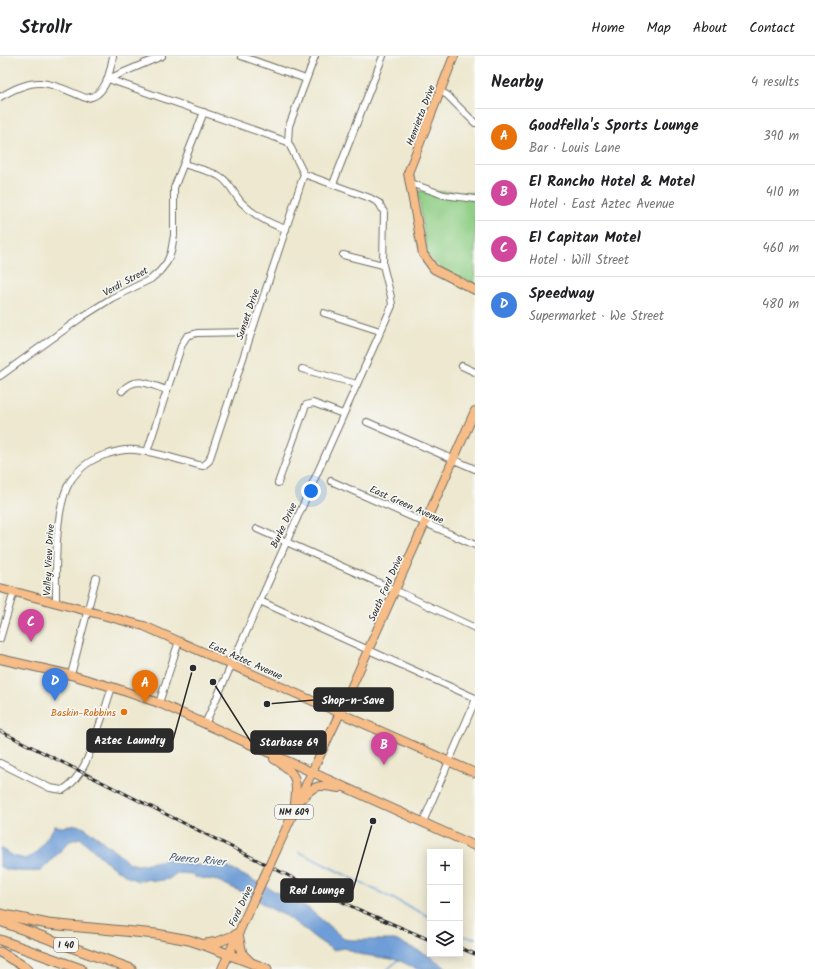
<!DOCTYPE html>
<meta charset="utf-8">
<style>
body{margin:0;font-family:Kalam,sans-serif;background:#f2f2f2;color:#202124}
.controls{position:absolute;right:12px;bottom:12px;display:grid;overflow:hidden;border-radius:0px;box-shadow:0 2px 10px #0003}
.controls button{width:36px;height:36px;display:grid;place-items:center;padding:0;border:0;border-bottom:1px solid #e0e0e0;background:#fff;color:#202124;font:20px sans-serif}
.you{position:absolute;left:311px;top:435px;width:14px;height:14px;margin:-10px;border:3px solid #fff;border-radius:50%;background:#1a73e8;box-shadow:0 0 0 6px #1a73e833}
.badge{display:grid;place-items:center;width:26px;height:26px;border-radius:50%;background:#c8321e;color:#fff;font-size:13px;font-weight:700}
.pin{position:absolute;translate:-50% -33px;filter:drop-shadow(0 1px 2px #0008)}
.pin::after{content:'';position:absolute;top:21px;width:14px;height:12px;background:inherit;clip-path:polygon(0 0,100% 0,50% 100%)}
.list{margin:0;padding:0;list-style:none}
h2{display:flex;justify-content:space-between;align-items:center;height:52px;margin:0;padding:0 16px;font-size:17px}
h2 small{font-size:13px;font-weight:400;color:#757577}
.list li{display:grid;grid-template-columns:26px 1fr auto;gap:12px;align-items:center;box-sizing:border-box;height:56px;padding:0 16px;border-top:1px solid #e0e0e0}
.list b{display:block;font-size:15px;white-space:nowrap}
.list p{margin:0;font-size:13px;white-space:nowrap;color:#757577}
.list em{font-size:13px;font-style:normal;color:#757577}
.icon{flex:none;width:22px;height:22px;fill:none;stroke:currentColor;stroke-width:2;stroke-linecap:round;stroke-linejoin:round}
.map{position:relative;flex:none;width:475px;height:913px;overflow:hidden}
header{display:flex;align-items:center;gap:24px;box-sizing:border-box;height:56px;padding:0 20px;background:#fff;border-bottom:1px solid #e0e0e0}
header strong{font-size:19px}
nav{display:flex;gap:22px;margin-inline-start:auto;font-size:14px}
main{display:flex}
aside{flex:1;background:#fff}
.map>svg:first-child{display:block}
.green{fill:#90cf86;stroke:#5e7d58}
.water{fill:#6e9dd7;stroke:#4c6481}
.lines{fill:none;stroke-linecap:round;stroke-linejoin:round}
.stream{stroke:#6e9dd7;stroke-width:1.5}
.minor-casing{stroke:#6f6d64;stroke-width:8}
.major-casing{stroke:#6f6d64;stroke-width:10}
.highway-casing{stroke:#6f6d64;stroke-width:11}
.minor{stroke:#fff;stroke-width:6}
.major{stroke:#f7bd88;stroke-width:8}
.highway{stroke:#f7bd88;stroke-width:9}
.rail-casing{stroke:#2b2b2b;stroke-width:3}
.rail{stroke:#f6f6f2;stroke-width:1.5;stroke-dasharray:4.5;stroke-linecap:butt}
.major-bridge-casing{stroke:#6f6d64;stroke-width:10;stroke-linecap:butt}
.major-bridge{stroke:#f7bd88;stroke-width:8}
.food-dot{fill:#e8710a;stroke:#f6f6f2;stroke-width:1.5}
.labels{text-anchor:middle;stroke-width:3.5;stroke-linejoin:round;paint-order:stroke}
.shield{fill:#f6f6f2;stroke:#686867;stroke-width:1}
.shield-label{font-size:9px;font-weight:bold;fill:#2b2b2b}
.street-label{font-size:10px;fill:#2b2b2b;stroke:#f6f6f2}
.food-label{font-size:10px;fill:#c56008;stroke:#f6f6f2;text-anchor:end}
.water-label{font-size:11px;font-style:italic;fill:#465970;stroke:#f6f6f2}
.leader{fill:none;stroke:#2b2b2b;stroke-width:1.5}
.callout-dot{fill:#2b2b2b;stroke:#f6f6f2;stroke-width:1.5}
.callout{fill:#2b2b2b;stroke:#2b2b2b;stroke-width:1.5}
.callout-label{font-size:11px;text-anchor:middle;font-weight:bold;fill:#fff}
</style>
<header>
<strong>Strollr</strong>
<nav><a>Home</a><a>Map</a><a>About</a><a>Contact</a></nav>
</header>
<main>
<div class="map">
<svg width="475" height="913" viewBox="0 0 475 913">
<rect width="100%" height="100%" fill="#f6f6f2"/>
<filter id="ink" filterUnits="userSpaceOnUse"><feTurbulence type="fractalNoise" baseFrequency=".025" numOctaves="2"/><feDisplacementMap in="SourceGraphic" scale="8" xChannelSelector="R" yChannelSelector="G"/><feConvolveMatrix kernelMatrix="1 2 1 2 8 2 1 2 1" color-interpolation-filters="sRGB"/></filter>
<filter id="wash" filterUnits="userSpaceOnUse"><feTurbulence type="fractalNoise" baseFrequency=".012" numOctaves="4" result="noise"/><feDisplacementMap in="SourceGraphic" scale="16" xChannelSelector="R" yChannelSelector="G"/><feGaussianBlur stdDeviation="0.9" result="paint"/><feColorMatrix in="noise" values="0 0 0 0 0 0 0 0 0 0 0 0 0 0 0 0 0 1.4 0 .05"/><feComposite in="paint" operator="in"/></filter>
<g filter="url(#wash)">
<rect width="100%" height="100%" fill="#ede8cf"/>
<!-- green -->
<path class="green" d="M 418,135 L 475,137 L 475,228 L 441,212 L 427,199 Z"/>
<!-- water -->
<path class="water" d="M 77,769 L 83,771 L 100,783 L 129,807 L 138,809 L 173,802 L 187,808 L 207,810 L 227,811 L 308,852 L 344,883 L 351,884 L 395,884 L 428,899 L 448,913 L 417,913 L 398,904 L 358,898 L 344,892 L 333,894 L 318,884 L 288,861 L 270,852 L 248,839 L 218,825 L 195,821 L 192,818 L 177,817 L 169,823 L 155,825 L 146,823 L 138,825 L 128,821 L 111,810 L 80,782 L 70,785 L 41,815 C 28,816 13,816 0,811 L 0,792 L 13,800 L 26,803 L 36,797 L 55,770 L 63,771 Z"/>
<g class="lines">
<!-- stream -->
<g class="stream">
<path d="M 299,796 L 430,861"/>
<path d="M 460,878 L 466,881 L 475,882"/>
<path d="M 388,913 L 398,904"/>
</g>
</g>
</g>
<g filter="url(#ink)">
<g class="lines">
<!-- minor casing -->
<g class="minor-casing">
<g id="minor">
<path d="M 241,0 L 306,23"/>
<path d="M 108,23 L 288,86"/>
<path d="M 108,23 L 162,0"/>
<path d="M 440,35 L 447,39 L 475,67"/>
<path d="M 0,41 C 12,34 27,26 41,27 C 57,28 72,37 86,42 C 106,41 110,16 113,0"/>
<path d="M 184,108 C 195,112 209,114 219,120 C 229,125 234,138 241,146 C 254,159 269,168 286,173"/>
<path d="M 410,127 L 444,139 L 475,143"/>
<path d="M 333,128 L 383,0"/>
<path d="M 343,199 L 383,209"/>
<path d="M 324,257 L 380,275"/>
<path d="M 462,310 L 475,316"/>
<path d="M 302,313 L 357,328"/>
<path d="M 0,320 L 82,261 L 112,242 L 151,223 L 160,215 L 167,206 L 171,196 L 174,179 L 174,132 L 204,56"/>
<path d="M 122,335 C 136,319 150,329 167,334"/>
<path d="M 367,366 L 475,413"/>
<path d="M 147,396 L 182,288 L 187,280 L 197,277 L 252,276"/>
<path d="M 331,425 L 475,489"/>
<path d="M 278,427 L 306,349 L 313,347 L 343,358"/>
<path d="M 257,473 L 395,534 L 475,572"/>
<path d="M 260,545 L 475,642"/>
<path d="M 56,547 C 56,515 54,449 71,424 C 80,411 93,402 108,398 C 117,395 125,393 135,394 C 158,396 181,405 203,410 L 209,405 L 304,118"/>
<path d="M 0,583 L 14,535"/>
<path d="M 71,619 L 96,522"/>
<path d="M 159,647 L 179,585"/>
<path d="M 104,656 L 112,631"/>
<path d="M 205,668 L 392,250 L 391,241 L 383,209 L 384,156 L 379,147 L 370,142 L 304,118 L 288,86 L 289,70 L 315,0"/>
<path d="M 0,707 L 50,732 L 63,734 C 86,720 93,686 102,662"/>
<path d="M 423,766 L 475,645"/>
</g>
</g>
<!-- major casing -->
<g class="major-casing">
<g id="major">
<path d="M 454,0 L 408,117 L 423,198 L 434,213 L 475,234"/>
<path d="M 0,532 L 144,570 L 475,717"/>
<path d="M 0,603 L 71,619 L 112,631 L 159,647 L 475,790"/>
<path d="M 274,703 C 296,716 298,723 295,747"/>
<path d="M 304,741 C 314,727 324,729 339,732"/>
<path d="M 276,795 L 312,716 L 340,657 L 475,355"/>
<path d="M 222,913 L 242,869"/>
</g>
</g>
<!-- highway casing -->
<g class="highway-casing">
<g id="highway">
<path d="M 0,858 L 48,868 L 156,878 L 189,884 L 207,890 L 267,913"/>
<path d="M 0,865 L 131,913"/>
<path d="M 0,884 L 81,913"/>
<path d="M 206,888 L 218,886 L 238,878 L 242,898 L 249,905"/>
<path d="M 0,896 L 28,913"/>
</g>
</g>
<!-- minor -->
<use href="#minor" class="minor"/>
<!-- major -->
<use href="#major" class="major"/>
<!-- highway -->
<use href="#highway" class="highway"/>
<!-- rail casing -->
<g class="rail-casing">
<g id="rail">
<path d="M 0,675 L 307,829 L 355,852 L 430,884"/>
<path d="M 460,892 L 475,898"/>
</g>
</g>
<!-- rail -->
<use href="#rail" class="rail"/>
<!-- major-bridge casing -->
<g class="major-bridge-casing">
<path id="major-bridge" d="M 242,869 L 276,795"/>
</g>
<!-- major-bridge -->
<use href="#major-bridge" class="major-bridge"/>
</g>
</g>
<!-- markers -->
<circle class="food-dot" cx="124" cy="656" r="4"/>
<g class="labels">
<!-- shield labels -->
<g class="shield">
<rect x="275" y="749" width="38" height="14" rx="3"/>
<rect x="54" y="882" width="24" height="14" rx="3"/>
</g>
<g class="shield-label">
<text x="294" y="759">NM 609</text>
<text x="66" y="892">I 40</text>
</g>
<!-- street labels -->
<g class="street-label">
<text transform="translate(420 59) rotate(-69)" y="4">Henrietta Drive</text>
<text transform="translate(125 225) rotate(-29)" y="4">Verdi Street</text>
<text transform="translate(247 258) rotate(-71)" y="4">Sunset Drive</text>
<text transform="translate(407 448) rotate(24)" y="4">East Green Avenue</text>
<text transform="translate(283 469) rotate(-65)" y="4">Burke Drive</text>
<text transform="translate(48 504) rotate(-87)" y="4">Valley View Drive</text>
<text transform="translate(385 532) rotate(-66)" y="4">South Ford Drive</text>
<text transform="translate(246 604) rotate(24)" y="4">East Aztec Avenue</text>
<text transform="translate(240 850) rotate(-65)" y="4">Ford Drive</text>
</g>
<!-- food labels -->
<g class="food-label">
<text x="116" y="660">Baskin-Robbins</text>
</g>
<!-- water labels -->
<g class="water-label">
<text transform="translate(197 803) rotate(5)" y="4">Puerco River</text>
</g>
</g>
<!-- callouts -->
<path class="leader" d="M267 648L314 644M193 612L173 684M213 626L251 686M373 765L353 834"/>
<g class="callout-dot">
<circle cx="267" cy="648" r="4"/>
<circle cx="193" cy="612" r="4"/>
<circle cx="213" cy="626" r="4"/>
<circle cx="373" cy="765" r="4"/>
</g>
<g class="callout">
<rect x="314" y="632" width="79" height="23" rx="4"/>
<rect x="87" y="673" width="86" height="23" rx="4"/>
<rect x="251" y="675" width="75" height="23" rx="4"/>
<rect x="281" y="823" width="72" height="23" rx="4"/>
</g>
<g class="callout-label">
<text x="353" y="648">Shop-n-Save</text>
<text x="130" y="688">Aztec Laundry</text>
<text x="289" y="690">Starbase 69</text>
<text x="317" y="838">Red Lounge</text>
</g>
</svg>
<div class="controls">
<button>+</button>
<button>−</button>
<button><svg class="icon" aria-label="layers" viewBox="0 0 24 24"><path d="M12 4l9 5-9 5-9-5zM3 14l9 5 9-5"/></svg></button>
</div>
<div class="you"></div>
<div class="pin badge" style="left:145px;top:647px;background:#e8710a">A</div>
<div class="pin badge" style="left:384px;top:709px;background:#d1479c">B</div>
<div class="pin badge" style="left:31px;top:586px;background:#d1479c">C</div>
<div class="pin badge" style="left:55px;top:645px;background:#3f7fe0">D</div>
</div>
<aside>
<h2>Nearby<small>4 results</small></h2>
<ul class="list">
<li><span class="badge" style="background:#e8710a">A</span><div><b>Goodfella's Sports Lounge</b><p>Bar · Louis Lane</p></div><em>390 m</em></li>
<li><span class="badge" style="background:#d1479c">B</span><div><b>El Rancho Hotel &amp; Motel</b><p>Hotel · East Aztec Avenue</p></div><em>410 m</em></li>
<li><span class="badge" style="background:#d1479c">C</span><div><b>El Capitan Motel</b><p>Hotel · Will Street</p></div><em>460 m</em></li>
<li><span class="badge" style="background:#3f7fe0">D</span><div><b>Speedway</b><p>Supermarket · We Street</p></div><em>480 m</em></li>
</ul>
</aside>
</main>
